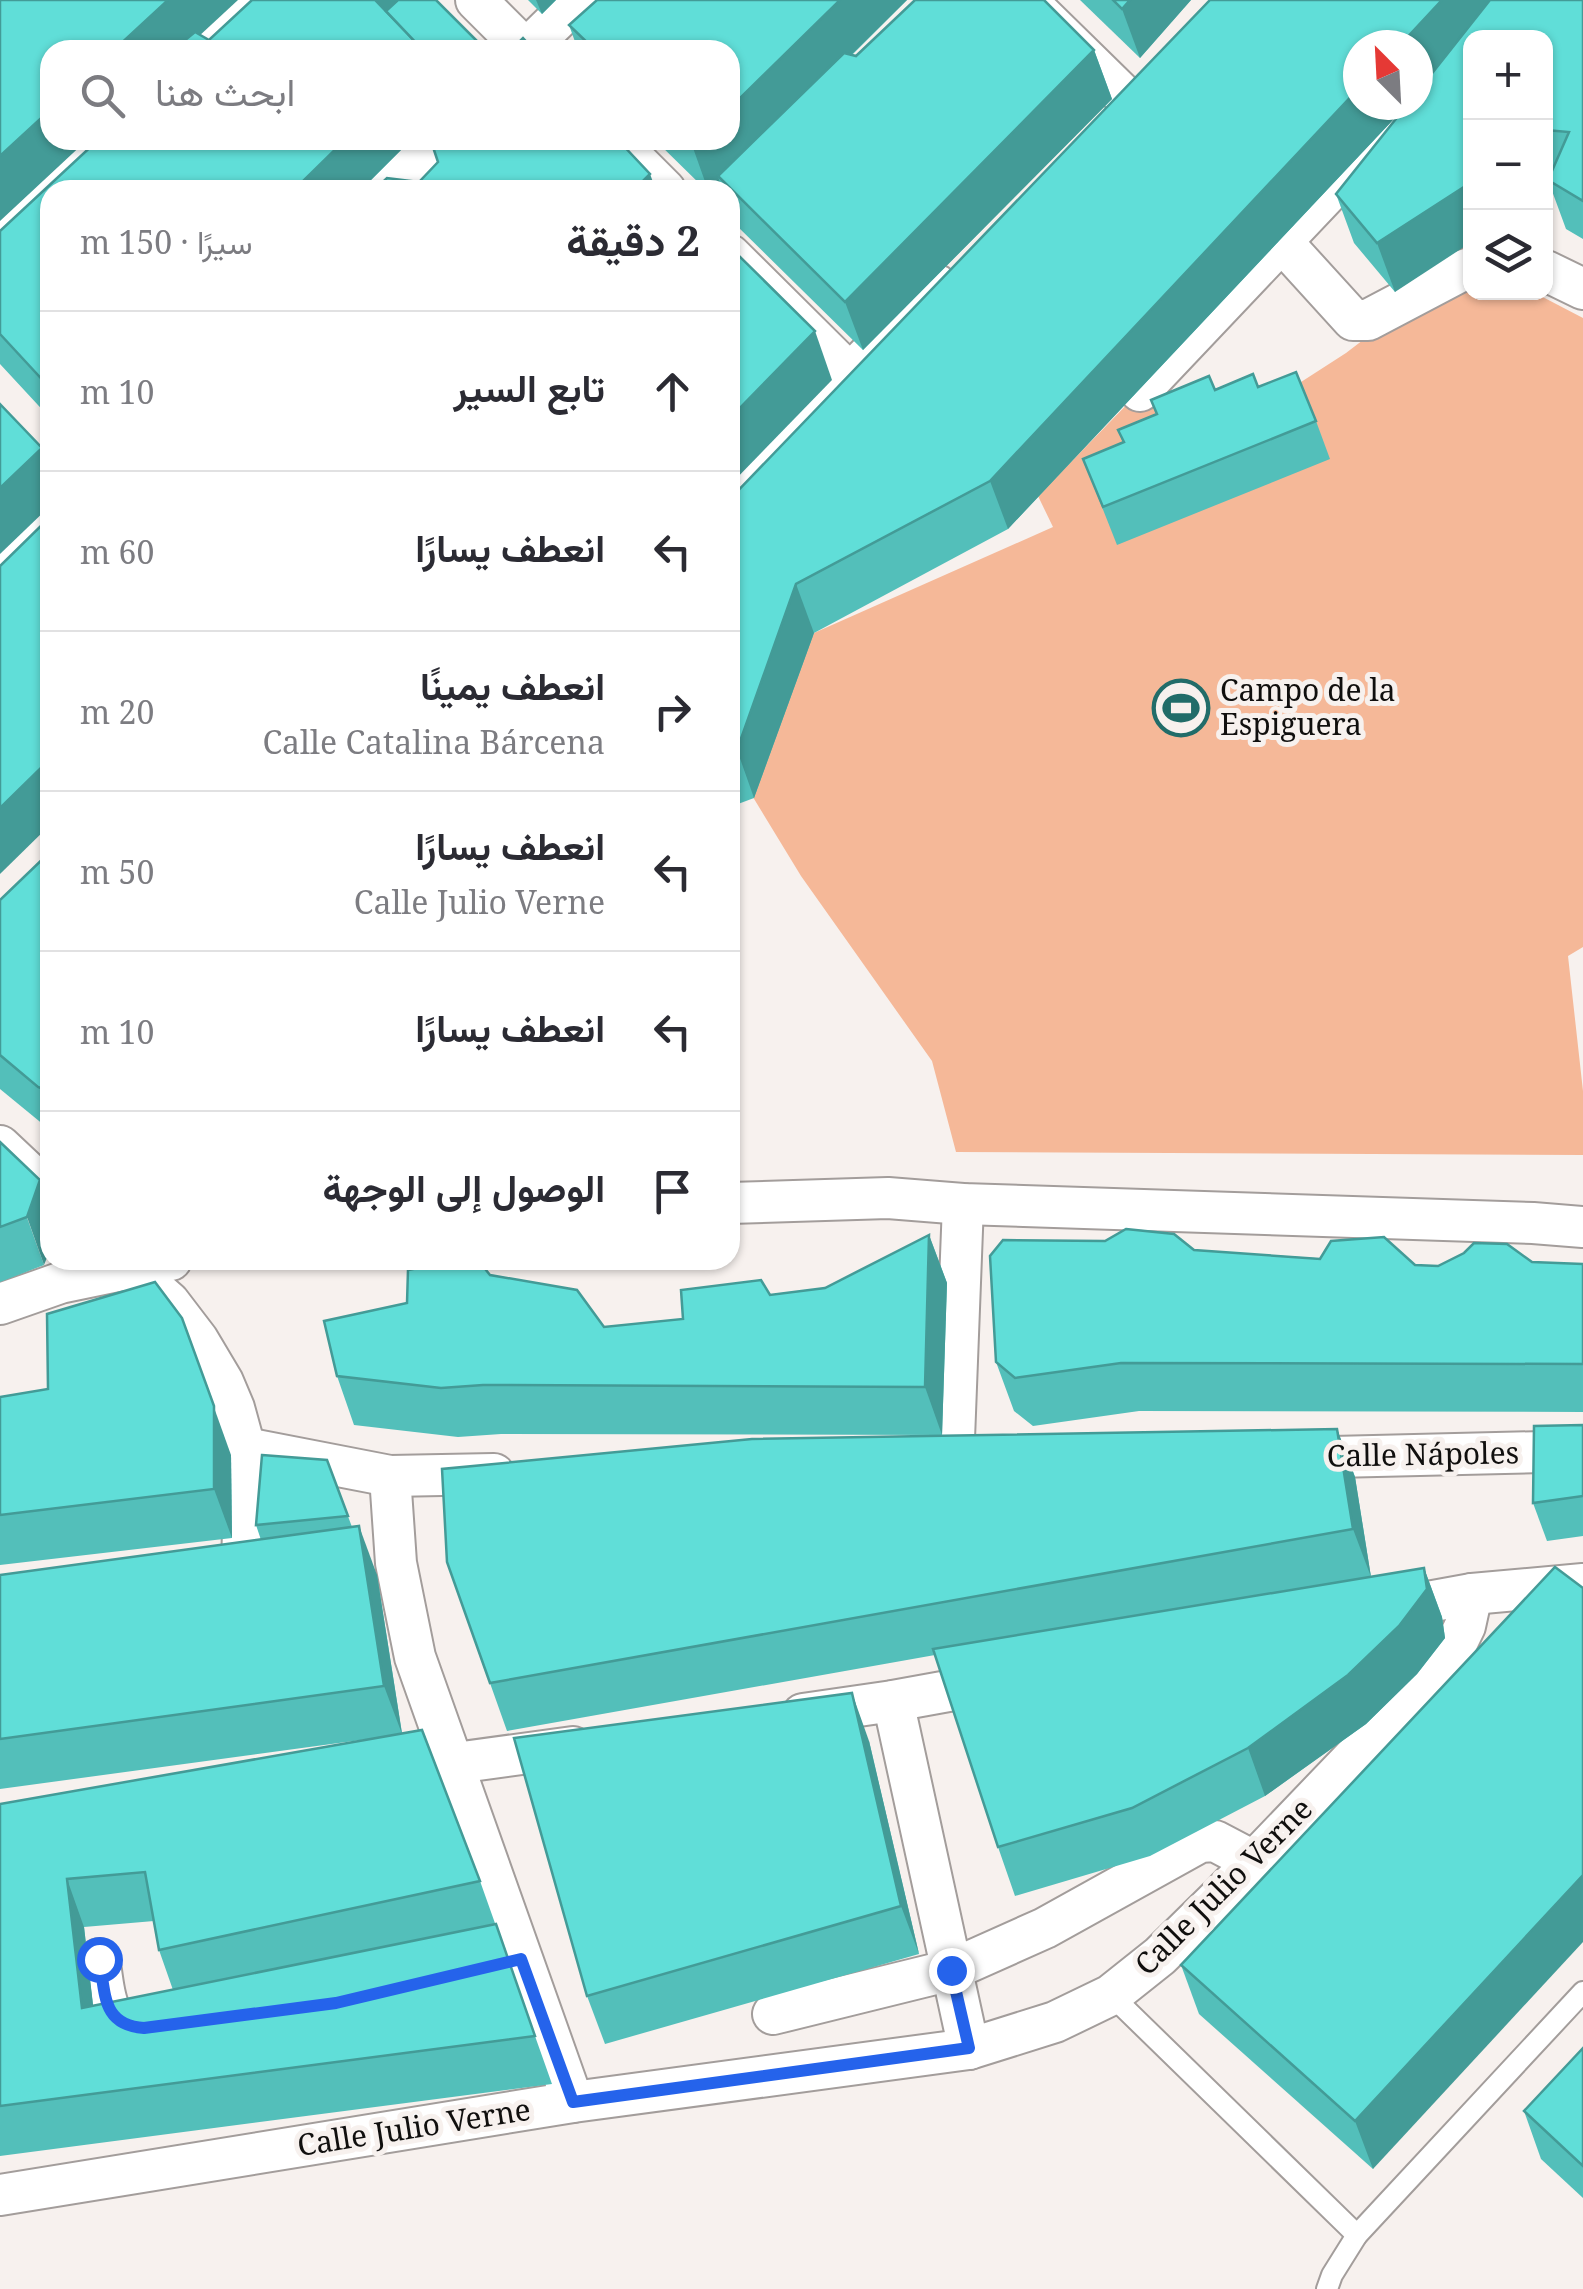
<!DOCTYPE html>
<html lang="ar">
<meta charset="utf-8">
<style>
body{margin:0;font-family:"Noto Serif",Vazirmatn,serif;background:#f2f2f3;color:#2b2b33;direction:rtl}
.controls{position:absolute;right:30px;top:30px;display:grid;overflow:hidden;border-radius:20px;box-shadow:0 2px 8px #0004}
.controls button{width:90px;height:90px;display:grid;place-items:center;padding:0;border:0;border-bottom:2px solid #e1e1e2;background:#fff;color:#2b2b33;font:50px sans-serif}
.compass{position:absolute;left:1343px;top:30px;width:90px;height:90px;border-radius:50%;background:#fff;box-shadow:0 2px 8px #0004;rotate:336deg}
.stop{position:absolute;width:30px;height:30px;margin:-22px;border:8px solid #2563eb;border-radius:50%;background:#fff}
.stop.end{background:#2563eb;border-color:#fff;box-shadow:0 2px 10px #0008}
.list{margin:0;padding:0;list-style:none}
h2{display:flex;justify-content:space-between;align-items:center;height:130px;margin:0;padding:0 40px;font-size:42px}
h2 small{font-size:32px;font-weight:400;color:#7c7c81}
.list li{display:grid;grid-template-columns:65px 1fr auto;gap:30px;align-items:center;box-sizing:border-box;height:160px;padding:0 40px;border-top:2px solid #e1e1e2}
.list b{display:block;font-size:38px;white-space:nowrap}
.list p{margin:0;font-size:32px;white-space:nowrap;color:#7c7c81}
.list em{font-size:32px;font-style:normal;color:#7c7c81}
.icon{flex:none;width:55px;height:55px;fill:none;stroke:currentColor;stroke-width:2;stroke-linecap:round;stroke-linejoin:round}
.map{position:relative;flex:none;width:1583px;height:2289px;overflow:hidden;direction:ltr}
.search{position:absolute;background:#fff;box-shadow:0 2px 8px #0004;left:40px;top:40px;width:700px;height:110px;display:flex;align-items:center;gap:25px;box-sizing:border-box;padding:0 35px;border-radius:30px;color:#7c7c81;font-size:38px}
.panel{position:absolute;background:#fff;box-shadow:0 2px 8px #0004;left:40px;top:180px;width:700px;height:1090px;border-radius:30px;direction:rtl}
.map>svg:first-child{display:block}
.green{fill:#f5b898}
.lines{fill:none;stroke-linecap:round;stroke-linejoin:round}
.lane-casing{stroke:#a39d9b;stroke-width:24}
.street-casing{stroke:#a39d9b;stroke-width:44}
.lane{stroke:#fff;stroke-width:20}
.street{stroke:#fff;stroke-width:40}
.wall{fill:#53bfba;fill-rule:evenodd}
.shaded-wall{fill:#439b97}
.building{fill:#60ded8;stroke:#439b97;stroke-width:2.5}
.route{stroke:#2563eb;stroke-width:12}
.labels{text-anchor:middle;stroke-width:10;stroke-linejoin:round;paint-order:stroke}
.poi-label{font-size:30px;fill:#100f0e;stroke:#f7f1ee;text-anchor:start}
.street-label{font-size:30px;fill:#100f0e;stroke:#f7f1ee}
</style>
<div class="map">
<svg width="1583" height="2289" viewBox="0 0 1583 2289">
<rect width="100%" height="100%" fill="#f7f1ee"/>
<!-- green -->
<path class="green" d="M 1470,284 L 1470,292 L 1535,293 L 1583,318 L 1583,947 L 1568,956 L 1583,1091 L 1583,1155 L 956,1152 L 932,1061 L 801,876 L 745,784 L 814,633 L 1053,527 L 1038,496 L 1140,391 L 1245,418 L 1346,353 L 1384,324 Z"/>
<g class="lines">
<!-- lane casing -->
<g class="lane-casing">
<g id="lane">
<path d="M 1111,1995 L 1357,2235"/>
<path d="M 1327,2289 L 1332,2275 L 1357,2235 L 1583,1992"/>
</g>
</g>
<!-- street casing -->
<g class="street-casing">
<g id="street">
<path d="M 476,0 L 526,50 L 577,0"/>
<path d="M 1026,0 L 1122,94"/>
<path d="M 191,50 L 245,0"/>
<path d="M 615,140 L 665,190"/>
<path d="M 382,190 L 434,140"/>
<path d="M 0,226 L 93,140"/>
<path d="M 1282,242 L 1353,320 L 1368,320 L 1461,271 L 1470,268"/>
<path d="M 730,255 L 850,374"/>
<path d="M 1546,271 L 1583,289"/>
<path d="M 1140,391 L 1411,105"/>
<path d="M 730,504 L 850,374 L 937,285"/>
<path d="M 0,564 L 50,515"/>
<path d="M 0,1146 L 50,1193"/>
<path d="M 730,1203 L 888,1198 L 963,1204 L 1533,1223 L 1583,1227"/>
<path d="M 121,1260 L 169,1302 L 198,1340 L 223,1382 L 234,1408 L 245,1448 L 242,1569"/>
<path d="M 0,1304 L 60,1283 L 171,1260"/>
<path d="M 245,1448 L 390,1476 L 494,1474"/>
<path d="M 1292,1458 L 1583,1451"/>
<path d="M 953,1465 L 963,1204"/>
<path d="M 390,1476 L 396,1563 L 415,1657 L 573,2102"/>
<path d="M 1384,1610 L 1472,1594 L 1583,1584"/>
<path d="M 893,1701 L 969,2049"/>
<path d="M 803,1714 L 893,1701 L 998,1682"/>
<path d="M 382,1773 L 573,1747"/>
<path d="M 99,1959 C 106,1994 101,2027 146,2028"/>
<path d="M 773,2014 L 951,1970 L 1045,1928 L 1200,1842 L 1215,1841 L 1253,1861"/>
<path d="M 0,2195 L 573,2102 L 969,2049 L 1055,2022 L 1111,1995 L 1160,1956 L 1220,1897 L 1450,1657 L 1465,1626 L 1472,1594"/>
</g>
</g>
<!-- lane -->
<use href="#lane" class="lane"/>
<!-- street -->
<use href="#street" class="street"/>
</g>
<!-- wall -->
<g class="wall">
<path d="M 528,0 L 556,0 L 542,14 Z"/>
<path d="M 597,0 L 907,0 L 852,55 L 1094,50 L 1112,99 L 863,350 L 735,224 L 730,210 L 730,190 L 723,190 L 720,183 L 713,190 L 706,190 L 655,140 L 730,140 L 730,50 L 578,50 L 569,25 Z"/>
<path d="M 1080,0 L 1191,0 L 1140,58 Z"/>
<path d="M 1583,0 L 1583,239 L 1566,229 L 1548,180 L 1549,177 L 1546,177 L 1546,38 L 1395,292 L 1354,243 L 1336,194 L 1407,105 L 1008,529 L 814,633 L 754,798 L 730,807 L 730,499 Z"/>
<path d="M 98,140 L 411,140 L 361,190 L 50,190 L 50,418 L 0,364 L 0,231 Z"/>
<path d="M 1258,387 L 1316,421 L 1330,459 L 1117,545 L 1083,459 L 1123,443 L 1118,430 L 1215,390 Z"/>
<path d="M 50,852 L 50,1130 L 0,1089 L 0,900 Z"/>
<path d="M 0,1142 L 44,1265 L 0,1282 Z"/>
<path d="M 929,1235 L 947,1283 L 942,1435 L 501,1434 L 458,1437 L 354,1425 L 337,1376 L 407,1303 L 490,1275 L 604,1327 L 683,1319 L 770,1295 L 825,1288 Z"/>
<path d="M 1194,1250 L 1438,1266 L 1532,1262 L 1583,1264 L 1583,1412 L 1139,1411 L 1033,1426 L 1014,1411 L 996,1362 Z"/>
<path d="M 0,1397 L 231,1455 L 232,1538 L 0,1565 Z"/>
<path d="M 1583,1425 L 1583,1536 L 1547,1541 L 1533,1503 Z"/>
<path d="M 1337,1429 L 1355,1477 L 1371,1577 L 1424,1568 L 1442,1617 L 1445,1638 L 1417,1674 L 1366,1724 L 1265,1796 L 1150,1856 L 1015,1896 L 998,1847 L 935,1655 L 507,1731 L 447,1562 Z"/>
<path d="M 327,1460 L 352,1527 L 377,1575 L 402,1733 L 480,1881 L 552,2084 L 0,2156 L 0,1804 L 383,1737 L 0,1789 L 0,1575 L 261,1540 L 256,1525 ZM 154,1921 L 159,1950 L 173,1990 L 93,2006 L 84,1927 Z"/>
<path d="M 1555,1567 L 1373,2169 L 1199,2014 L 1181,1965 Z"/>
<path d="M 869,1741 L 919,1954 L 605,2044 L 587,1996 Z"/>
<path d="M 1583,2048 L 1583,2198 L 1541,2159 L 1524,2111 Z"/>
</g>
<!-- shaded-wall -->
<g class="shaded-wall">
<path d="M 168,0 L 238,0 L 184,50 L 114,50 Z"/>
<path d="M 373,0 L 424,0 L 397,36 Z"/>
<path d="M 536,0 L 556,0 L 542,14 Z"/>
<path d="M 840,0 L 907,0 L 723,181 L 718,176 L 720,183 L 713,190 L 708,190 L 692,145 L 697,140 L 730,140 L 730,108 Z"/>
<path d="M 1130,0 L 1191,0 L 1140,58 L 1122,9 Z"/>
<path d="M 1442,0 L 1505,0 L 1418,93 L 1418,45 L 1400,45 Z"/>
<path d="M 477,41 L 480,50 L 467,50 Z"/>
<path d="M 1094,50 L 1112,99 L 863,350 L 845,302 Z"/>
<path d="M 1358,89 L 1358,105 L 1407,105 L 1008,529 L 990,481 Z"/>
<path d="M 50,110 L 50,140 L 87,140 L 0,221 L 0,156 Z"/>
<path d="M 345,140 L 411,140 L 361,190 L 294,190 Z"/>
<path d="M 650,174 L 656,190 L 634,190 Z"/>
<path d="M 1470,183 L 1470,243 L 1395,292 L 1377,243 Z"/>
<path d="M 815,331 L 832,380 L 730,485 L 730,418 Z"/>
<path d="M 42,448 L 50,469 L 50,506 L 0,554 L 0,488 Z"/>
<path d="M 796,584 L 814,633 L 754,798 L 737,750 Z"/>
<path d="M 50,759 L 50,825 L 0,874 L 0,808 Z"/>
<path d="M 40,1180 L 50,1208 L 50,1250 L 44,1265 L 27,1217 Z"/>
<path d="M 929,1235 L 947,1283 L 942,1435 L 925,1387 Z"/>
<path d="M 182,1318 L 231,1455 L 232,1538 L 214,1489 Z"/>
<path d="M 1337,1429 L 1355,1477 L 1371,1577 L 1353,1529 Z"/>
<path d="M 359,1526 L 377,1575 L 402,1734 L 384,1686 Z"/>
<path d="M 1424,1568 L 1442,1617 L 1445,1638 L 1417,1674 L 1366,1724 L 1265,1796 L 1248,1748 Z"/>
<path d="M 852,1693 L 869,1741 L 919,1954 L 901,1906 Z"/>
<path d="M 1583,1875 L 1583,1942 L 1373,2169 L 1355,2121 Z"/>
<path d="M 67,1879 L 84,1927 L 99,2056 L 82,2008 Z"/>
</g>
<!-- building -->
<g class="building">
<path d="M 0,0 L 168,0 L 114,50 L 50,50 L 50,110 L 0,156 Z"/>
<path d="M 252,0 L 375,0 L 423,50 L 173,50 L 195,32 L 209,40 Z"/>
<path d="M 398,0 L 436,0 L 477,41 L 467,50 L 423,50 L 386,11 Z"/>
<path d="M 597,0 L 840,0 L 730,108 L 730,50 L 595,50 L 569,25 Z"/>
<path d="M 915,0 L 1044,0 L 1094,50 L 845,302 L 718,176 L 844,53 L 856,56 Z"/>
<path d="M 1113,0 L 1130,0 L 1122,9 Z"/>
<path d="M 1210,0 L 1442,0 L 1400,45 L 1358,45 L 1358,89 L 990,481 L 796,584 L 737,750 L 730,752 L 730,499 Z"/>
<path d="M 1490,0 L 1583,0 L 1583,201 L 1548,180 L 1569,132 L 1546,130 L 1546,38 L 1470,38 L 1470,183 L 1377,243 L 1336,194 L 1407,105 L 1418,105 L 1418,91 Z"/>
<path d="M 523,38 L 534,50 L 511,50 Z"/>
<path d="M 98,140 L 345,140 L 294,190 L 50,190 L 50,388 L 0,334 L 0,231 Z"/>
<path d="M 440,140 L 618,140 L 650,174 L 634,190 L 374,190 L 387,178 L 419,182 L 438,162 L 433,147 Z"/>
<path d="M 730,247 L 815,331 L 730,418 Z"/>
<path d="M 1296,372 L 1316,421 L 1103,507 L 1083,459 L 1124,442 L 1118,430 L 1157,414 L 1151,400 L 1209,376 L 1215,390 L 1253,374 L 1258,387 Z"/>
<path d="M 0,404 L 42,448 L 0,488 Z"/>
<path d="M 50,517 L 50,759 L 0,808 L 0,566 Z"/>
<path d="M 50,852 L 50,1092 L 38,1087 L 0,1055 L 0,900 Z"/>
<path d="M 0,1142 L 40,1180 L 27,1217 L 0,1227 Z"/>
<path d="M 1126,1229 L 1174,1234 L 1194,1250 L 1320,1259 L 1331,1241 L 1384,1237 L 1415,1265 L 1438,1266 L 1464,1253 L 1474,1243 L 1507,1244 L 1532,1262 L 1583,1264 L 1583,1364 L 1121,1363 L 1015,1378 L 996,1362 L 990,1256 L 1003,1240 L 1105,1241 Z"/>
<path d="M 929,1235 L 925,1387 L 483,1385 L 441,1388 L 337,1376 L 324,1321 L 407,1303 L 408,1270 L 458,1260 L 478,1260 L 490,1275 L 577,1290 L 604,1327 L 683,1319 L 681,1290 L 761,1280 L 770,1295 L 825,1288 Z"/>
<path d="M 155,1282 L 182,1318 L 214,1406 L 214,1489 L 0,1515 L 0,1397 L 48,1389 L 47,1314 Z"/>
<path d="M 1583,1425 L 1583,1496 L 1533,1503 L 1534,1426 Z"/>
<path d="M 1337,1429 L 1353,1529 L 490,1683 L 447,1562 L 442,1469 L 752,1439 Z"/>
<path d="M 262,1455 L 327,1460 L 348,1516 L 256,1525 Z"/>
<path d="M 359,1526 L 384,1686 L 0,1739 L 0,1575 Z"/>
<path d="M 1555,1567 L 1583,1588 L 1583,1875 L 1355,2121 L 1181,1965 Z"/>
<path d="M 1424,1568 L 1427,1589 L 1399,1626 L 1348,1675 L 1248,1748 L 1132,1808 L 998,1847 L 933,1649 Z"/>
<path d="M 852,1693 L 901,1906 L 587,1996 L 514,1738 Z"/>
<path d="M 422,1730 L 480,1881 L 159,1950 L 145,1872 L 67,1879 L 82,2008 L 496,1924 L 535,2036 L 0,2106 L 0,1804 Z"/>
<path d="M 1583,2048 L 1583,2166 L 1524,2111 Z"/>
</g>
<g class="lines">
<!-- route -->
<path class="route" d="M 99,1959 C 106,1993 101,2025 144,2028 L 336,2003 L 521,1959 L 573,2102 L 969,2048 L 951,1970"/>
</g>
<!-- icons -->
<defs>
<g id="stadium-ring" transform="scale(2.875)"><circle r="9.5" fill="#f7f1ee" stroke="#216c69" stroke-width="1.5"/><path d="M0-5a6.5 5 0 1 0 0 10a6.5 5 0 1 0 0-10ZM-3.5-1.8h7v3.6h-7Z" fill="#216c69"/></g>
</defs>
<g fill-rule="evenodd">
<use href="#stadium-ring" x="1181" y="708"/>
</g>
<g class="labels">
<!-- poi labels -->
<g class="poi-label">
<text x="1220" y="701">Campo de la<tspan x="1220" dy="34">Espiguera</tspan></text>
</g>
<!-- street labels -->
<g class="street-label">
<text transform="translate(1423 1455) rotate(-1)" y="10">Calle Nápoles</text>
<text transform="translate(1224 1887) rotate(-45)" y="10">Calle Julio Verne</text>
<text transform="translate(414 2128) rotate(-9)" y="10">Calle Julio Verne</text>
</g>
</g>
</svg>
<div class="controls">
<button>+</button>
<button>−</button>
<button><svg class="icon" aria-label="layers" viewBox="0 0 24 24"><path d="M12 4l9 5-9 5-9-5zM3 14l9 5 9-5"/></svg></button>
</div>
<svg class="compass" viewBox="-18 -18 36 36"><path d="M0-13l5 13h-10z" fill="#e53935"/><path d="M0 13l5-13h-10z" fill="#7c7c81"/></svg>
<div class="stop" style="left:99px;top:1959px"></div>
<div class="stop end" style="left:951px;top:1970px"></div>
<div class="search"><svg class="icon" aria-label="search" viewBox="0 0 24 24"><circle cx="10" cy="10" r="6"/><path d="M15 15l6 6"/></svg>ابحث هنا</div>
<section class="panel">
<h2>2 دقيقة<small>سيرًا · 150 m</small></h2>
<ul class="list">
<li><svg class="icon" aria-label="ahead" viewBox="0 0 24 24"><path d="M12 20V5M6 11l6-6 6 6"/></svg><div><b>تابع السير</b></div><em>10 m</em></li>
<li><svg class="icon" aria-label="left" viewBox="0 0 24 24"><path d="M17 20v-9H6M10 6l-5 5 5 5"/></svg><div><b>انعطف يسارًا</b></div><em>60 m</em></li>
<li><svg class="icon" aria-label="right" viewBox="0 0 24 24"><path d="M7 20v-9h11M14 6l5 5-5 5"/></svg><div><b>انعطف يمينًا</b><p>Calle Catalina Bárcena</p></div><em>20 m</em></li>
<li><svg class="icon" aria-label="left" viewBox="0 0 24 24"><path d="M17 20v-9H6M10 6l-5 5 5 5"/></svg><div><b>انعطف يسارًا</b><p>Calle Julio Verne</p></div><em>50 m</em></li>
<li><svg class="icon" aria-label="left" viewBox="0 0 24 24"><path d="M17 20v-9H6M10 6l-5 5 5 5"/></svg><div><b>انعطف يسارًا</b></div><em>10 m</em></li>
<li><svg class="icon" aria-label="arrive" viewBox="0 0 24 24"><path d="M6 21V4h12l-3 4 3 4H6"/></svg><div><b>الوصول إلى الوجهة</b></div></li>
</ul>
</section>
</div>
